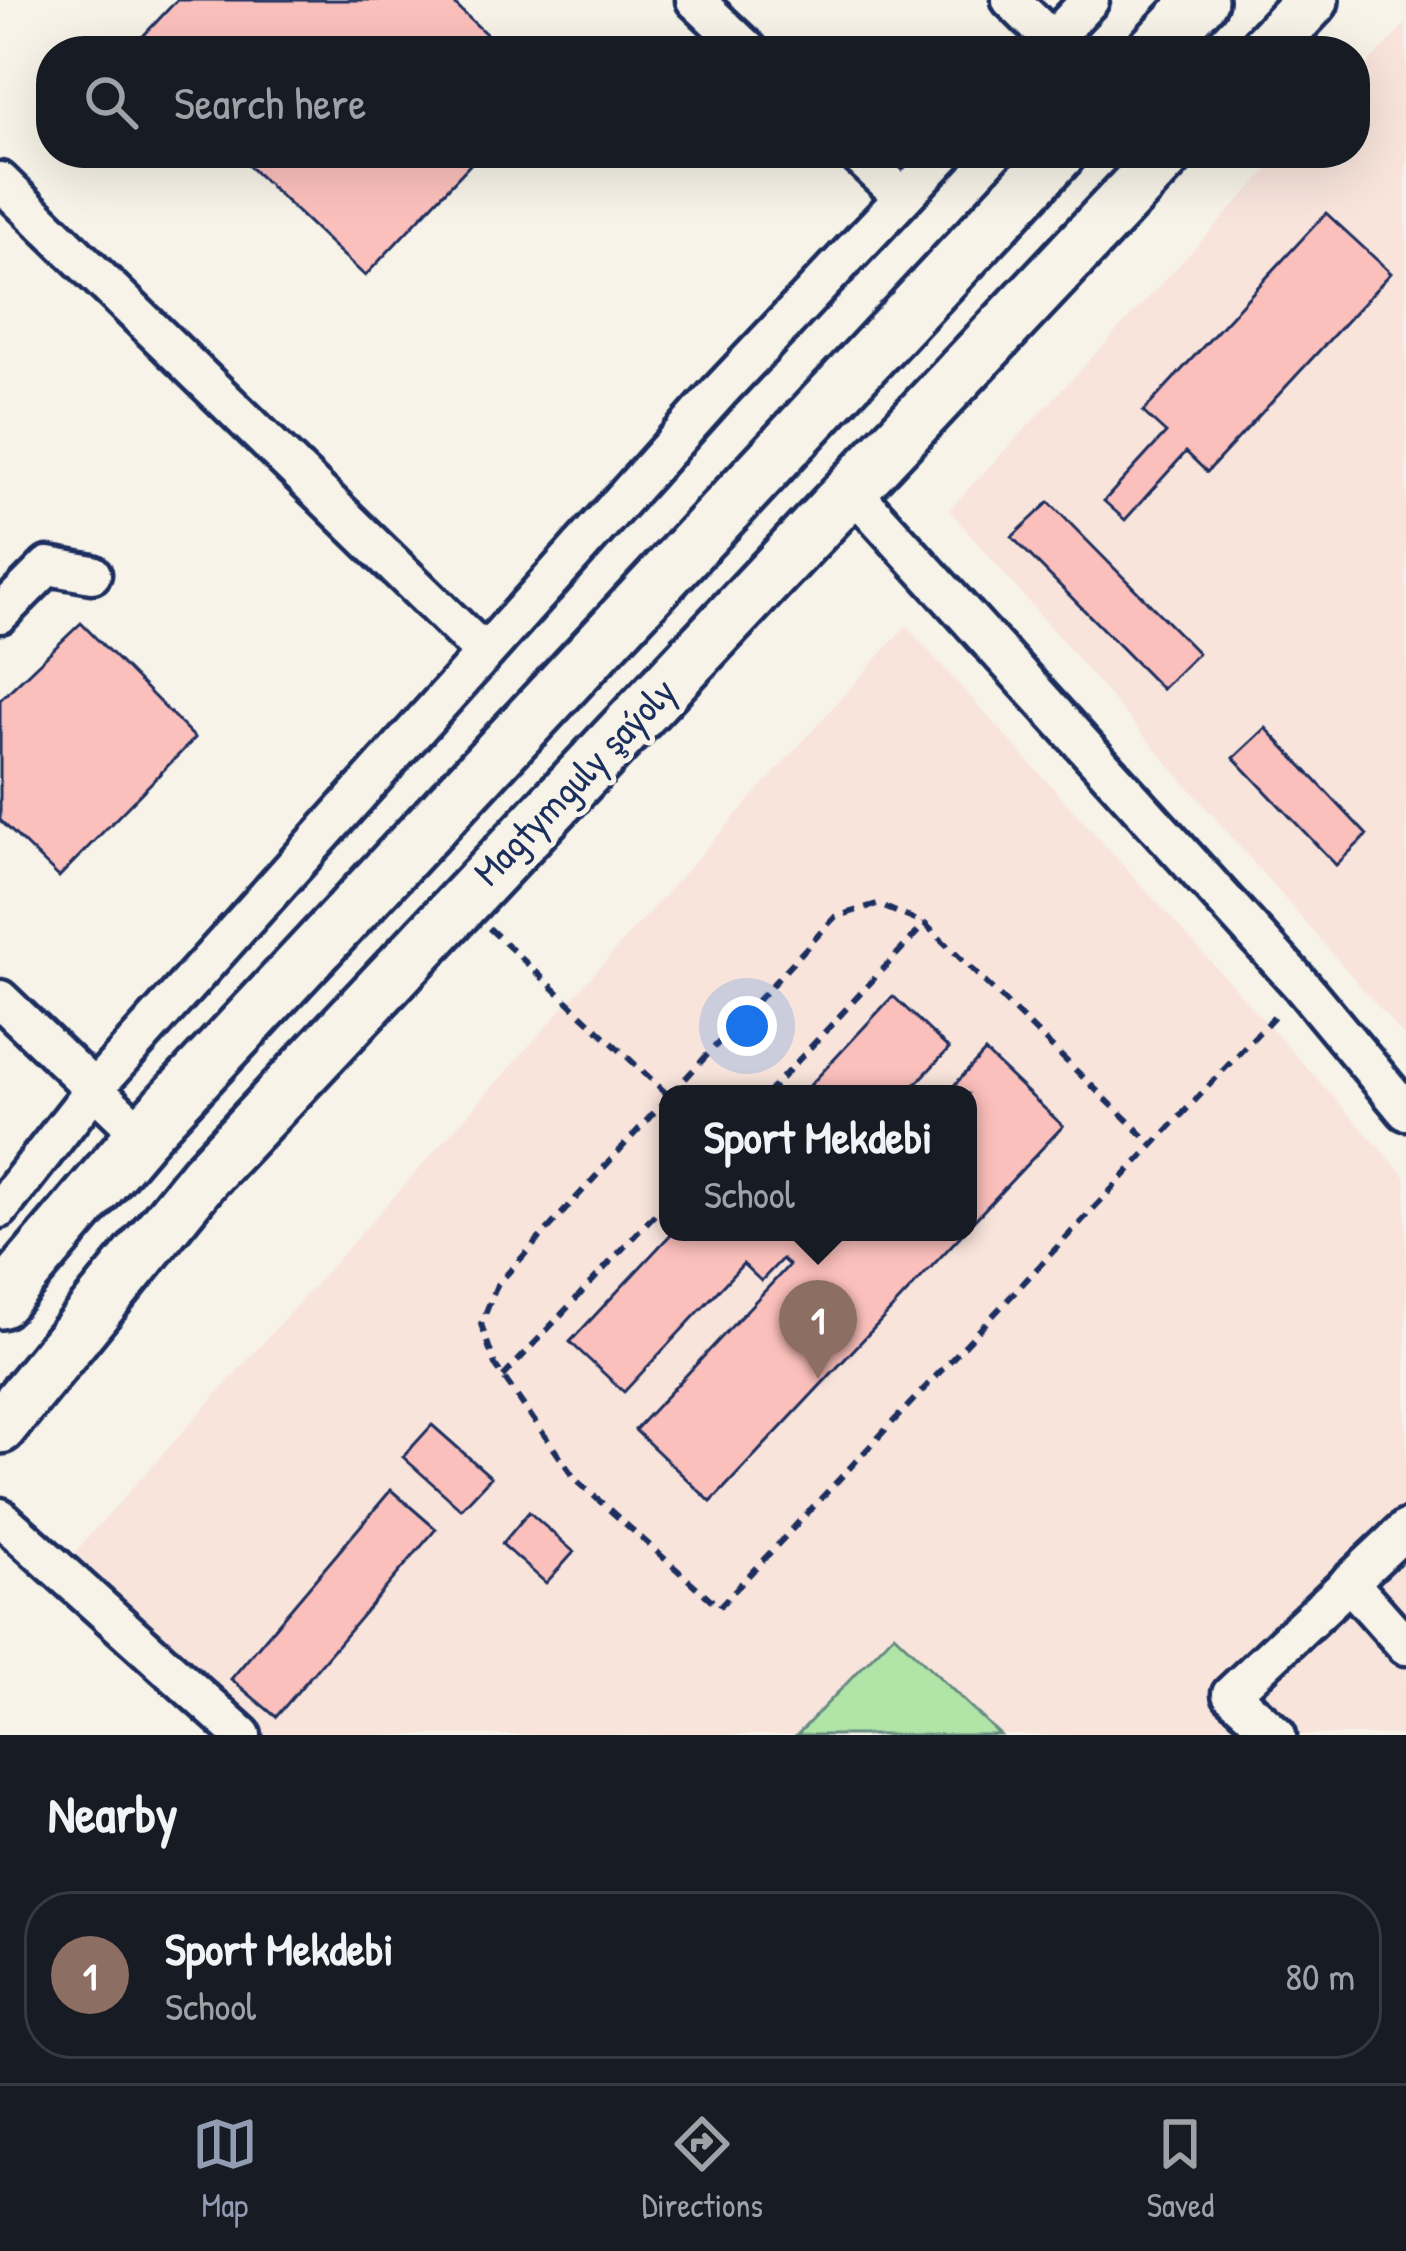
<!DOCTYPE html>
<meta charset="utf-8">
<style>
body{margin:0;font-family:"Patrick Hand",sans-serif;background:#20242c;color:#f1f3f6}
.you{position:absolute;left:747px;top:1026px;width:42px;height:42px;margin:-30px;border:9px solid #fff;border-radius:50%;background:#1a73e8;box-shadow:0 0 0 18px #1a73e833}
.badge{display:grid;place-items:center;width:78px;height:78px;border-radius:50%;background:#919bb2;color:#fff;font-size:39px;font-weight:700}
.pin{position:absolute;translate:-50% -99px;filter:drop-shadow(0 3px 6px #0008)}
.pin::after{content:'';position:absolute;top:63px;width:42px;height:36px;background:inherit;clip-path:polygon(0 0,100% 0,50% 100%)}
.popup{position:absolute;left:659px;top:1085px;width:318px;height:156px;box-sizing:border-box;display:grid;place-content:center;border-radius:24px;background:#171b24;filter:drop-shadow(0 3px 9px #0005);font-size:39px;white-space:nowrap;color:#9ea1a6}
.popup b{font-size:45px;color:#f1f3f6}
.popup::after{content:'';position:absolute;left:50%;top:100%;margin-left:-24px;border:24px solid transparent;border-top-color:#171b24}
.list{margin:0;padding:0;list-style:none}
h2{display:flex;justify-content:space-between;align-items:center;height:156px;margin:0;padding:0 48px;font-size:51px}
h2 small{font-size:39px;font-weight:400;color:#9ea1a6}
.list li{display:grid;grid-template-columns:78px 1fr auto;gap:36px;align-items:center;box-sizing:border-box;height:168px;margin:0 24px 24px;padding:0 24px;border:3px solid #363941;border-radius:48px}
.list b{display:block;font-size:45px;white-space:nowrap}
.list p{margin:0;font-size:39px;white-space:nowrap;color:#9ea1a6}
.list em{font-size:39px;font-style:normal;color:#9ea1a6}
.icon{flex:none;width:66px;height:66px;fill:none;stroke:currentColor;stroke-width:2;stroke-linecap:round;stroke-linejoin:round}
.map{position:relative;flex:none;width:1406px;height:1735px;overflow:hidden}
.search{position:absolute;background:#171b24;box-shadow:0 12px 48px #0002;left:36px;right:36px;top:36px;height:132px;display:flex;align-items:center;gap:30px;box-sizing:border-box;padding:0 42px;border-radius:48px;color:#9ea1a6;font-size:45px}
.sheet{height:348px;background:#171b24}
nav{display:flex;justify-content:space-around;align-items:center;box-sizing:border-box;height:168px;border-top:3px solid #363941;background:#171b24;font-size:33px;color:#9ea1a6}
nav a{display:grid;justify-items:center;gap:6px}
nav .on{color:#919bb2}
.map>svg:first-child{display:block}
.built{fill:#f8e4db;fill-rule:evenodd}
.green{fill:#b1e5a7;stroke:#668a82;stroke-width:3}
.building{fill:#fcc0bc;stroke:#1b2f5e;stroke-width:3}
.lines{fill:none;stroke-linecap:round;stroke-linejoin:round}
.minor-casing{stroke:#1b2f5e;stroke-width:45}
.highway-casing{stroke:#1b2f5e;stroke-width:60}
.path{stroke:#1b2f5e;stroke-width:6;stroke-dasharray:12 9;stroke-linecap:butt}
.minor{stroke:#f7f3e8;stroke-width:36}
.highway{stroke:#f7f3e8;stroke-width:51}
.labels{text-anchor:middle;stroke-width:10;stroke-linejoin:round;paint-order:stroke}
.street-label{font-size:39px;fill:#1b2f5e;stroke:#f7f3e8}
</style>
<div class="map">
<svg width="1406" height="1735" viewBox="0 0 1406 1735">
<rect width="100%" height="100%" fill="#f7f3e8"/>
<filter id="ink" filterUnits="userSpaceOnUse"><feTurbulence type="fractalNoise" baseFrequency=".00833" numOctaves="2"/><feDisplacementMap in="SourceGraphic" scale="24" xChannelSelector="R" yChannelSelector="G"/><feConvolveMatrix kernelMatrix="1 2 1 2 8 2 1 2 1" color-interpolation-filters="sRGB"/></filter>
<g filter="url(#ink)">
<!-- built -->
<g class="built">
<path d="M 1406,23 L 1406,1039 L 949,510 L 1284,153 L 1355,153 L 1355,78 Z"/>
<path d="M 906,626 L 1406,1177 L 1406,1735 L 215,1735 L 48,1582 ZM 668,1094 L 968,1094 L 968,1232 L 668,1232 Z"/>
</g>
<!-- green -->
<path class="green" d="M 894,1634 L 1000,1735 L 797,1735 Z"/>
<!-- building -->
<g class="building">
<path d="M 177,0 L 450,0 L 504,51 L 129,51 Z"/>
<path d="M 235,153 L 481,153 L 365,276 Z"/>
<path d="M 1326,213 L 1391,273 L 1207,472 L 1186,452 L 1125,520 L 1104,501 L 1166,433 L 1143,412 Z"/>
<path d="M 1049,502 L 1198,653 L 1162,689 L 1012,537 Z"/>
<path d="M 81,623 L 195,738 L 59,877 L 0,820 L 0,700 Z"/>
<path d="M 1266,728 L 1367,835 L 1336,865 L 1234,758 Z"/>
<path d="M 893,996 L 949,1049 L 906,1094 L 802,1094 Z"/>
<path d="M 985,1052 L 1063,1126 L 968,1227 L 968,1094 L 946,1094 Z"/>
<path d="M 673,1232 L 964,1232 L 711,1502 L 635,1430 L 789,1265 L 782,1259 L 761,1281 L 743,1264 L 624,1392 L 570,1342 Z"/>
<path d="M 432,1425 L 491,1477 L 461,1509 L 403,1457 Z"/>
<path d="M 391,1490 L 436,1529 L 276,1717 L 231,1679 Z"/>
<path d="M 529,1512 L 574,1552 L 546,1583 L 502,1544 Z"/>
</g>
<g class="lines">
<!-- minor casing -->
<g class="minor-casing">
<g id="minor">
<path d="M 695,0 L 749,51"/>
<path d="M 1011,0 L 1063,51"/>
<path d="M 1042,51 L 1090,0"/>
<path d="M 856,153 L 903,197"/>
<path d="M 0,181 L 483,652"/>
<path d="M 851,489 L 1302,986 L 1406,1111"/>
<path d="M 0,614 L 48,566 L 92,574"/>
<path d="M 0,999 L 94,1089 L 719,392 L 945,153"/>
<path d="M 0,1209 L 94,1089 L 142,1135"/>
<path d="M 0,1517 L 242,1735"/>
<path d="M 1349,1582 L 1406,1646"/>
<path d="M 1277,1735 L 1231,1694 L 1406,1529"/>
</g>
</g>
<!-- highway casing -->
<g class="highway-casing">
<g id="highway">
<path d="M 1153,51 L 1201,0"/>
<path d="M 1264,51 L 1312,0"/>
<path d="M 0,1302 L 142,1135 L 1059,153"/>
<path d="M 0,1427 L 204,1177 L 1168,153"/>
</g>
</g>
<!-- path -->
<g class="path">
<path d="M 489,928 L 668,1095"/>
<path d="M 671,1094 L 835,917 L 877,904 L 925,924 L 1153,1145"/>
<path d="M 767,1094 L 925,924"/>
<path d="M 668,1097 L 497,1285 L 481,1324 L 495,1365 L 576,1480 L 719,1607 L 1279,1011"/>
<path d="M 503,1377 L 668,1200"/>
</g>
<!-- minor -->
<use href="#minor" class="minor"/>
<!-- highway -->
<use href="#highway" class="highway"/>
</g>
</g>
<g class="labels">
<!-- street labels -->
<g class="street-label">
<text transform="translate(574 781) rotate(-46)" y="14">Magtymguly şaýoly</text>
</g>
</g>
</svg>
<div class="you"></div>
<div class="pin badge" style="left:818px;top:1379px;background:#8d6e63">1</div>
<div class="popup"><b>Sport Mekdebi</b>School</div>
<div class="search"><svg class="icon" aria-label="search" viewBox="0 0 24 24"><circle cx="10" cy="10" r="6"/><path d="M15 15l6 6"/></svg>Search here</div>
</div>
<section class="sheet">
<h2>Nearby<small></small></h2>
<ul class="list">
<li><span class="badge" style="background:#8d6e63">1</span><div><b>Sport Mekdebi</b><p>School</p></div><em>80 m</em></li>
</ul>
</section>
<nav>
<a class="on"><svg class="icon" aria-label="map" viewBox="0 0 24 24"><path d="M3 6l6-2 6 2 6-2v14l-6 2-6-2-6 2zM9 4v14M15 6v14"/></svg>Map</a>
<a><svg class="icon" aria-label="directions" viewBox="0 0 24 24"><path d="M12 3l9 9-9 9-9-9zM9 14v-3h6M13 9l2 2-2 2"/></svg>Directions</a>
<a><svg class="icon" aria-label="saved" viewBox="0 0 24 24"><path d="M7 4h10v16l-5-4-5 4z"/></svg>Saved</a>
</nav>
